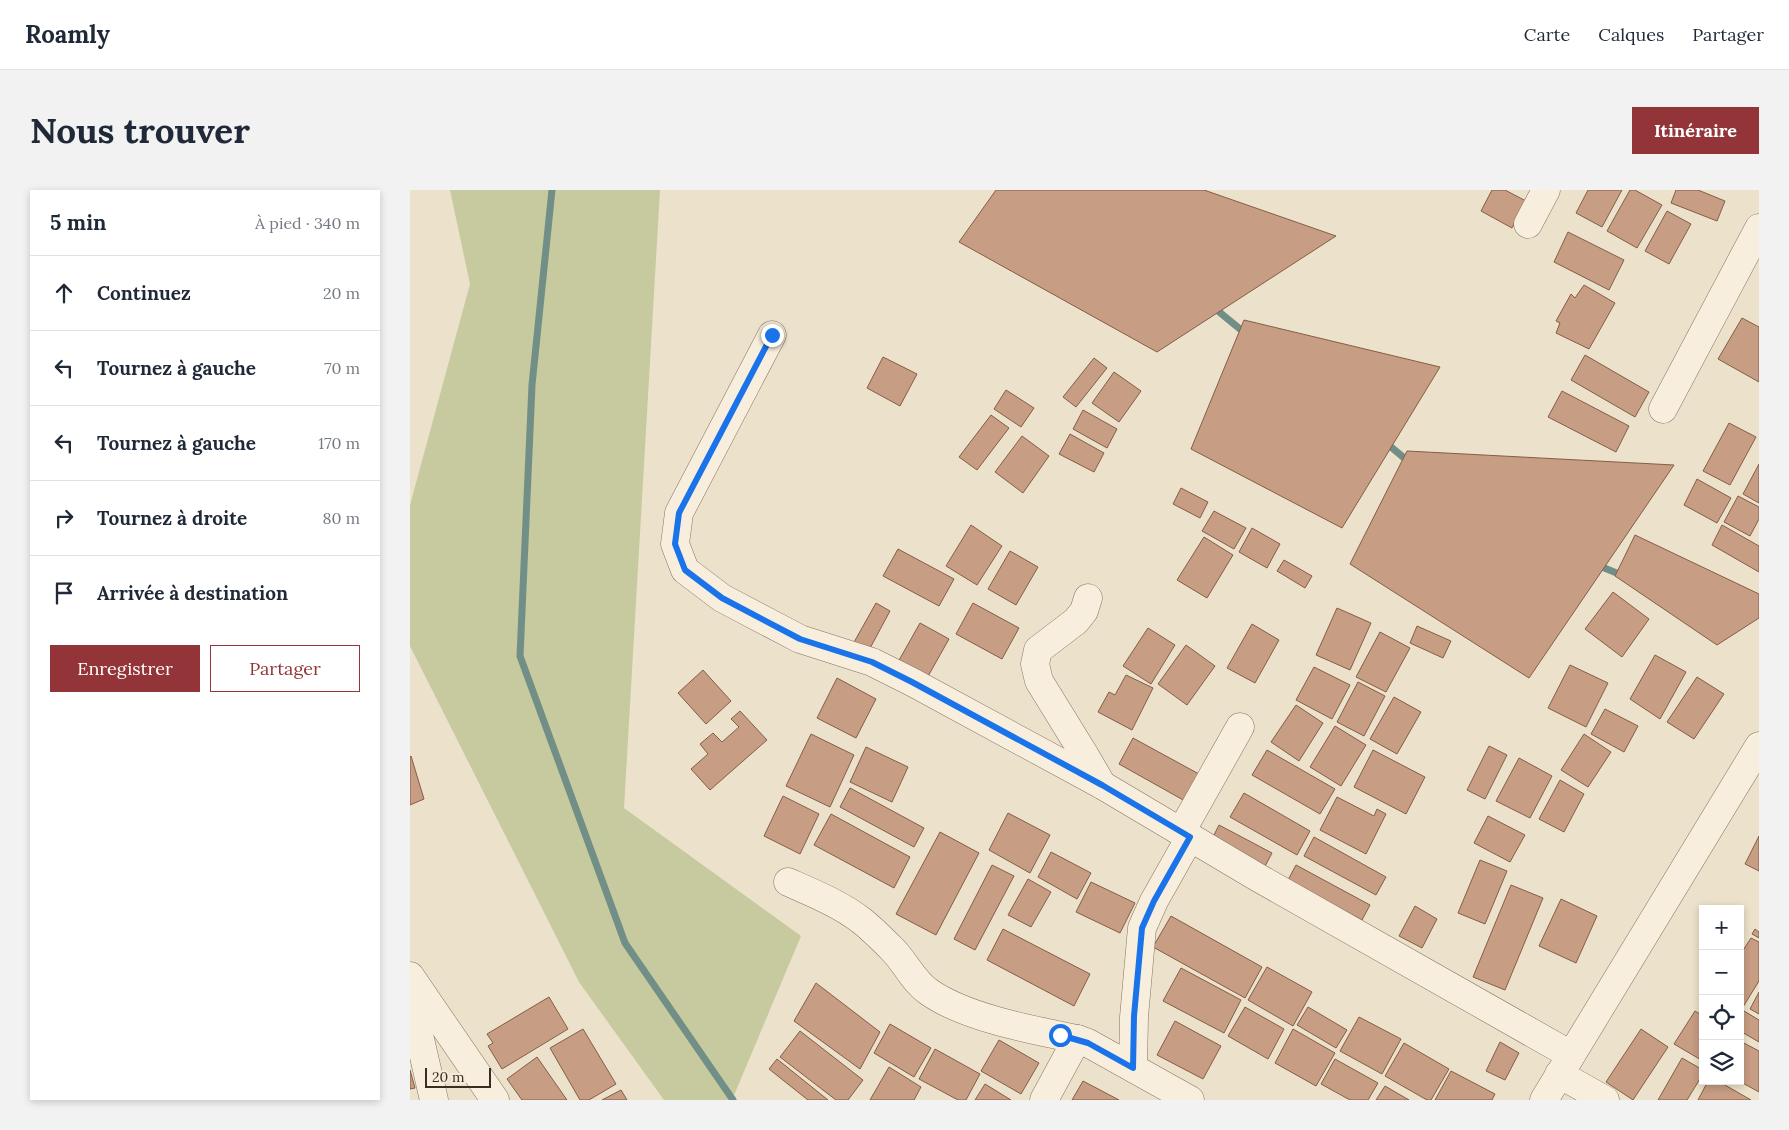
<!DOCTYPE html>
<html lang="fr">
<meta charset="utf-8">
<style>
body{margin:0;font-family:Lora,serif;background:#f2f2f3;color:#1f2937}
.controls{position:absolute;right:15px;bottom:15px;display:grid;overflow:hidden;border-radius:0px;box-shadow:0 2px 8px #0003}
.controls button{width:45px;height:45px;display:grid;place-items:center;padding:0;border:0;border-bottom:1px solid #e0e1e3;background:#fff;color:#1f2937;font:25px sans-serif}
.scale{position:absolute;left:15px;bottom:12px;width:66px;box-sizing:border-box;padding-left:5px;border:2px solid #392c22;border-top:0;font-size:14px;line-height:18px;white-space:nowrap;color:#392c22;-webkit-text-stroke:4px #f4ebd9;paint-order:stroke}
.stop{position:absolute;width:15px;height:15px;margin:-11px;border:4px solid #1a73e8;border-radius:50%;background:#fff}
.stop.end{background:#1a73e8;border-color:#fff;box-shadow:0 1px 5px #0008}
.list{margin:0;padding:0;list-style:none}
h2{display:flex;justify-content:space-between;align-items:center;height:65px;margin:0;padding:0 20px;font-size:21px}
h2 small{font-size:16px;font-weight:400;color:#747a83}
.list li{display:grid;grid-template-columns:32px 1fr auto;gap:15px;align-items:center;box-sizing:border-box;height:75px;padding:0 20px;border-top:1px solid #e0e1e3}
.list b{display:block;font-size:19px;white-space:nowrap}
.list em{font-size:16px;font-style:normal;color:#747a83}
.actions{display:flex;gap:10px;padding:15px 20px}
.actions a{flex:1;padding:11px 0;border:1px solid #923438;border-radius:0px;text-align:center;font-size:18px;color:#923438}
.actions .main{background:#923438;color:#fff}
.icon{flex:none;width:28px;height:28px;fill:none;stroke:currentColor;stroke-width:2;stroke-linecap:round;stroke-linejoin:round}
.map{position:relative;flex:none;width:1349px;height:910px;overflow:hidden;border-radius:0px}
header{display:flex;align-items:center;gap:30px;box-sizing:border-box;height:70px;padding:0 25px;background:#fff;border-bottom:1px solid #e0e1e3}
header strong{font-size:24px}
nav{display:flex;gap:28px;margin-inline-start:auto;font-size:18px}
.intro{display:flex;align-items:center;justify-content:space-between;box-sizing:border-box;height:120px;padding:0 30px}
h1{margin:0;font-size:35px}
.button{padding:12px 22px;border-radius:0px;background:#923438;color:#fff;font-size:18px;font-weight:700}
main{display:flex;gap:30px;padding:0 30px}
aside{flex:1;background:#fff;border-radius:0px;box-shadow:0 2px 8px #0003}
.map>svg:first-child{display:block}
.green{fill:#c6ca9e}
.lines{fill:none;stroke-linecap:round;stroke-linejoin:round}
.stream{stroke:#718f87;stroke-width:7}
.building{fill:#c79d83;stroke:#855d47}
.minor-casing{stroke:#887360;stroke-width:29}
.minor{stroke:#f7eedd;stroke-width:28}
.route{stroke:#1a73e8;stroke-width:6}
</style>
<header>
<strong>Roamly</strong>
<nav><a>Carte</a><a>Calques</a><a>Partager</a></nav>
</header>
<div class="intro"><h1>Nous trouver</h1><a class="button">Itinéraire</a></div>
<main>
<aside>
<h2>5 min<small>À pied · 340 m</small></h2>
<ul class="list">
<li><svg class="icon" aria-label="ahead" viewBox="0 0 24 24"><path d="M12 20V5M6 11l6-6 6 6"/></svg><div><b>Continuez</b></div><em>20 m</em></li>
<li><svg class="icon" aria-label="left" viewBox="0 0 24 24"><path d="M17 20v-9H6M10 6l-5 5 5 5"/></svg><div><b>Tournez à gauche</b></div><em>70 m</em></li>
<li><svg class="icon" aria-label="left" viewBox="0 0 24 24"><path d="M17 20v-9H6M10 6l-5 5 5 5"/></svg><div><b>Tournez à gauche</b></div><em>170 m</em></li>
<li><svg class="icon" aria-label="right" viewBox="0 0 24 24"><path d="M7 20v-9h11M14 6l5 5-5 5"/></svg><div><b>Tournez à droite</b></div><em>80 m</em></li>
<li><svg class="icon" aria-label="arrive" viewBox="0 0 24 24"><path d="M6 21V4h12l-3 4 3 4H6"/></svg><div><b>Arrivée à destination</b></div></li>
</ul>
<div class="actions"><a class="main">Enregistrer</a><a>Partager</a></div>
</aside>
<div class="map">
<svg width="1349" height="910" viewBox="0 0 1349 910">
<rect width="100%" height="100%" fill="#ece1ca"/>
<!-- green -->
<path class="green" d="M 40,0 L 250,0 L 214,618 L 391,746 L 322,910 L 254,910 L 169,792 L 0,456 L 0,315 L 60,94 Z"/>
<g class="lines">
<!-- stream -->
<g class="stream">
<path d="M 142,0 L 122,195 L 110,466 L 215,753 L 323,910"/>
<path d="M 802,116 L 836,144"/>
<path d="M 975,252 L 999,272"/>
<path d="M 1187,375 L 1214,386"/>
</g>
</g>
<!-- building -->
<g class="building">
<path d="M 586,0 L 794,0 L 926,46 L 747,162 L 549,52 Z"/>
<path d="M 1082,0 L 1095,0 L 1116,11 L 1102,38 L 1071,21 Z"/>
<path d="M 1178,0 L 1212,0 L 1192,37 L 1166,23 Z"/>
<path d="M 1220,0 L 1225,0 L 1252,15 L 1227,58 L 1197,41 Z"/>
<path d="M 1266,0 L 1288,0 L 1315,11 L 1307,31 L 1261,13 Z"/>
<path d="M 1257,21 L 1281,34 L 1259,74 L 1235,61 Z"/>
<path d="M 1158,42 L 1214,70 L 1199,100 L 1144,72 Z"/>
<path d="M 1174,95 L 1205,113 L 1179,159 L 1146,143 L 1150,133 L 1146,131 L 1161,104 L 1165,108 Z"/>
<path d="M 1332,128 L 1349,137 L 1349,192 L 1308,169 Z"/>
<path d="M 834,130 L 1030,177 L 932,338 L 781,259 Z"/>
<path d="M 1175,165 L 1239,202 L 1225,227 L 1161,190 Z"/>
<path d="M 473,167 L 507,184 L 490,216 L 457,198 Z"/>
<path d="M 684,168 L 697,178 L 666,217 L 653,207 Z"/>
<path d="M 704,182 L 731,201 L 709,232 L 682,213 Z"/>
<path d="M 596,200 L 624,218 L 611,237 L 584,219 Z"/>
<path d="M 1152,201 L 1219,236 L 1206,262 L 1138,227 Z"/>
<path d="M 673,220 L 707,239 L 697,258 L 663,239 Z"/>
<path d="M 581,225 L 599,238 L 567,280 L 549,267 Z"/>
<path d="M 1319,233 L 1346,247 L 1320,295 L 1293,281 Z"/>
<path d="M 660,244 L 694,263 L 684,282 L 649,264 Z"/>
<path d="M 612,246 L 639,266 L 613,303 L 585,282 Z"/>
<path d="M 997,261 L 1264,275 L 1119,488 L 940,374 Z"/>
<path d="M 1349,274 L 1349,313 L 1333,304 Z"/>
<path d="M 1287,289 L 1321,308 L 1307,333 L 1274,315 Z"/>
<path d="M 771,298 L 798,312 L 790,328 L 763,314 Z"/>
<path d="M 1328,306 L 1349,317 L 1349,329 L 1340,346 L 1314,332 Z"/>
<path d="M 804,321 L 836,338 L 824,359 L 792,341 Z"/>
<path d="M 561,335 L 592,356 L 567,395 L 536,376 Z"/>
<path d="M 1312,335 L 1349,356 L 1349,382 L 1302,355 Z"/>
<path d="M 842,338 L 870,354 L 857,378 L 829,362 Z"/>
<path d="M 1225,345 L 1349,404 L 1349,428 L 1307,455 L 1205,386 Z"/>
<path d="M 794,347 L 823,365 L 797,408 L 767,390 Z"/>
<path d="M 488,359 L 544,389 L 529,416 L 473,386 Z"/>
<path d="M 600,361 L 628,377 L 606,415 L 578,399 Z"/>
<path d="M 874,370 L 902,386 L 895,398 L 867,381 Z"/>
<path d="M 1203,402 L 1239,429 L 1212,467 L 1175,439 Z"/>
<path d="M 466,413 L 480,421 L 458,462 L 443,454 Z"/>
<path d="M 563,413 L 609,438 L 592,469 L 546,444 Z"/>
<path d="M 927,418 L 961,433 L 940,480 L 906,465 Z"/>
<path d="M 510,433 L 539,449 L 517,488 L 488,472 Z"/>
<path d="M 842,434 L 869,450 L 845,493 L 817,478 Z"/>
<path d="M 1007,436 L 1041,451 L 1033,468 L 1000,453 Z"/>
<path d="M 738,438 L 765,455 L 741,494 L 713,476 Z"/>
<path d="M 970,442 L 1000,458 L 976,502 L 946,487 Z"/>
<path d="M 776,455 L 805,476 L 777,515 L 748,494 Z"/>
<path d="M 1245,465 L 1276,482 L 1250,529 L 1220,509 Z"/>
<path d="M 1160,475 L 1198,493 L 1176,537 L 1138,518 Z"/>
<path d="M 904,477 L 940,495 L 922,529 L 886,510 Z"/>
<path d="M 293,480 L 321,511 L 296,534 L 268,503 Z"/>
<path d="M 716,485 L 743,498 L 722,540 L 688,522 L 699,502 L 705,505 Z"/>
<path d="M 1287,487 L 1314,504 L 1284,549 L 1257,532 Z"/>
<path d="M 427,488 L 466,509 L 446,548 L 407,528 Z"/>
<path d="M 948,492 L 975,506 L 954,546 L 927,532 Z"/>
<path d="M 984,507 L 1011,522 L 987,564 L 960,549 Z"/>
<path d="M 886,515 L 913,533 L 889,571 L 861,552 Z"/>
<path d="M 1195,519 L 1228,536 L 1214,562 L 1181,544 Z"/>
<path d="M 330,521 L 357,550 L 300,600 L 281,579 L 298,564 L 290,554 L 303,543 L 312,552 L 329,537 L 321,529 Z"/>
<path d="M 925,536 L 956,555 L 931,596 L 900,577 Z"/>
<path d="M 401,544 L 444,565 L 420,617 L 376,596 Z"/>
<path d="M 1174,544 L 1201,562 L 1178,597 L 1151,580 Z"/>
<path d="M 723,548 L 789,584 L 775,611 L 709,574 Z"/>
<path d="M 1079,556 L 1097,565 L 1075,609 L 1057,600 Z"/>
<path d="M 456,557 L 498,577 L 482,612 L 440,592 Z"/>
<path d="M 857,560 L 925,599 L 910,624 L 842,585 Z"/>
<path d="M 963,560 L 1015,587 L 996,624 L 944,597 Z"/>
<path d="M 1,566 L 14,609 L 0,615 L 0,567 Z"/>
<path d="M 1109,568 L 1142,586 L 1120,628 L 1086,611 Z"/>
<path d="M 1150,590 L 1174,604 L 1154,642 L 1129,629 Z"/>
<path d="M 440,598 L 514,638 L 504,657 L 430,617 Z"/>
<path d="M 834,603 L 900,641 L 887,665 L 820,627 Z"/>
<path d="M 373,606 L 409,624 L 390,664 L 354,646 Z"/>
<path d="M 927,607 L 964,626 L 967,619 L 976,624 L 956,664 L 910,640 Z"/>
<path d="M 598,623 L 640,645 L 620,683 L 579,660 Z"/>
<path d="M 421,624 L 500,667 L 484,698 L 404,655 Z"/>
<path d="M 1078,626 L 1115,645 L 1100,672 L 1064,653 Z"/>
<path d="M 809,635 L 862,663 L 853,680 L 800,653 Z"/>
<path d="M 530,642 L 569,663 L 526,745 L 486,724 Z"/>
<path d="M 1349,646 L 1349,681 L 1335,674 Z"/>
<path d="M 904,647 L 976,687 L 966,705 L 894,666 Z"/>
<path d="M 641,662 L 681,683 L 667,709 L 628,687 Z"/>
<path d="M 1070,670 L 1097,681 L 1075,734 L 1048,723 Z"/>
<path d="M 582,675 L 604,686 L 565,760 L 544,749 Z"/>
<path d="M 886,675 L 960,715 L 952,730 L 878,690 Z"/>
<path d="M 618,689 L 641,702 L 621,737 L 598,725 Z"/>
<path d="M 681,692 L 725,713 L 710,743 L 666,722 Z"/>
<path d="M 1101,695 L 1133,708 L 1095,800 L 1063,787 Z"/>
<path d="M 1151,709 L 1187,726 L 1166,773 L 1129,756 Z"/>
<path d="M 1005,716 L 1027,729 L 1012,758 L 989,746 Z"/>
<path d="M 761,726 L 852,777 L 835,808 L 743,757 Z"/>
<path d="M 593,739 L 680,784 L 664,816 L 577,770 Z"/>
<path d="M 1345,739 L 1349,742 L 1349,748 L 1342,744 Z"/>
<path d="M 1341,748 L 1349,752 L 1349,791 L 1333,817 L 1330,816 L 1330,765 Z"/>
<path d="M 857,777 L 902,802 L 883,836 L 838,810 Z"/>
<path d="M 771,778 L 831,810 L 814,843 L 753,811 Z"/>
<path d="M 406,793 L 470,842 L 450,879 L 384,831 Z"/>
<path d="M 1349,802 L 1349,824 L 1340,819 Z"/>
<path d="M 139,807 L 158,839 L 92,879 L 78,856 L 83,853 L 77,844 Z"/>
<path d="M 835,817 L 874,839 L 858,869 L 818,846 Z"/>
<path d="M 898,817 L 937,840 L 926,858 L 887,835 Z"/>
<path d="M 1285,821 L 1293,826 L 1293,871 L 1264,854 Z"/>
<path d="M 1334,821 L 1349,830 L 1349,852 L 1330,841 L 1330,828 Z"/>
<path d="M 949,827 L 991,849 L 972,884 L 930,861 Z"/>
<path d="M 765,831 L 811,856 L 793,889 L 747,865 Z"/>
<path d="M 480,834 L 521,858 L 504,887 L 464,863 Z"/>
<path d="M 173,839 L 206,894 L 179,910 L 170,910 L 140,858 Z"/>
<path d="M 883,839 L 925,863 L 906,896 L 865,873 Z"/>
<path d="M 1231,839 L 1258,857 L 1223,910 L 1196,892 Z"/>
<path d="M 390,841 L 453,890 L 438,910 L 426,910 L 370,867 Z"/>
<path d="M 589,850 L 629,873 L 611,904 L 571,881 Z"/>
<path d="M 1330,851 L 1349,861 L 1349,902 L 1329,891 L 1330,891 Z"/>
<path d="M 1090,852 L 1109,863 L 1095,890 L 1076,881 Z"/>
<path d="M 994,853 L 1039,879 L 1021,910 L 1017,910 L 975,886 Z"/>
<path d="M 525,859 L 570,884 L 556,910 L 548,910 L 509,889 Z"/>
<path d="M 127,867 L 157,910 L 112,910 L 97,889 Z"/>
<path d="M 1272,868 L 1293,880 L 1293,884 L 1277,910 L 1248,910 Z"/>
<path d="M 367,869 L 418,910 L 398,910 L 359,879 Z"/>
<path d="M 925,869 L 968,893 L 958,910 L 940,910 L 911,894 Z"/>
<path d="M 479,877 L 511,897 L 504,910 L 460,910 Z"/>
<path d="M 0,880 L 5,898 L 0,899 Z"/>
<path d="M 1041,881 L 1085,904 L 1082,910 L 1025,910 Z"/>
<path d="M 673,891 L 709,910 L 662,910 Z"/>
<path d="M 1298,891 L 1308,891 L 1341,910 L 1288,910 Z"/>
<path d="M 575,894 L 601,910 L 565,910 Z"/>
<path d="M 975,896 L 999,910 L 966,910 Z"/>
<path d="M 211,900 L 217,910 L 192,910 Z"/>
</g>
<g class="lines">
<!-- minor casing -->
<g class="minor-casing">
<g id="minor">
<path d="M 1118,34 L 1136,0"/>
<path d="M 362,145 L 269,323 L 265,354 L 275,380 L 312,408 L 390,449 L 462,472 L 502,492 L 692,595 L 847,687 L 1161,865"/>
<path d="M 1253,219 L 1349,38"/>
<path d="M 678,408 L 674,421 L 666,431 L 628,460 L 625,474 L 629,491 L 674,564 L 692,595"/>
<path d="M 771,642 L 830,537"/>
<path d="M 378,692 C 403,703 430,714 452,731 C 462,739 473,750 482,759 C 496,773 503,791 519,802 C 556,828 623,840 667,849"/>
<path d="M 0,786 L 85,910"/>
<path d="M 0,806 L 24,910"/>
<path d="M 723,878 L 724,827 L 732,738 L 744,711 L 780,647"/>
<path d="M 1149,884 L 1195,910"/>
<path d="M 634,910 L 667,849 L 678,853 L 780,910"/>
<path d="M 1134,910 L 1349,556"/>
</g>
</g>
<!-- minor -->
<use href="#minor" class="minor"/>
</g>
<g class="lines">
<!-- route -->
<path class="route" d="M 362,145 L 269,323 L 265,354 L 275,380 L 312,408 L 390,449 L 462,472 L 502,492 L 692,595 L 780,647 L 744,711 L 732,738 L 724,826 L 723,878 L 678,853 L 650,845"/>
</g>
</svg>
<div class="controls">
<button>+</button>
<button>−</button>
<button><svg class="icon" aria-label="locate" viewBox="0 0 24 24"><circle cx="12" cy="12" r="6"/><path d="M12 2v4M12 18v4M2 12h4M18 12h4"/></svg></button>
<button><svg class="icon" aria-label="layers" viewBox="0 0 24 24"><path d="M12 4l9 5-9 5-9-5zM3 14l9 5 9-5"/></svg></button>
</div>
<div class="scale">20 m</div>
<div class="stop" style="left:650px;top:845px"></div>
<div class="stop end" style="left:362px;top:145px"></div>
</div>
</main>
